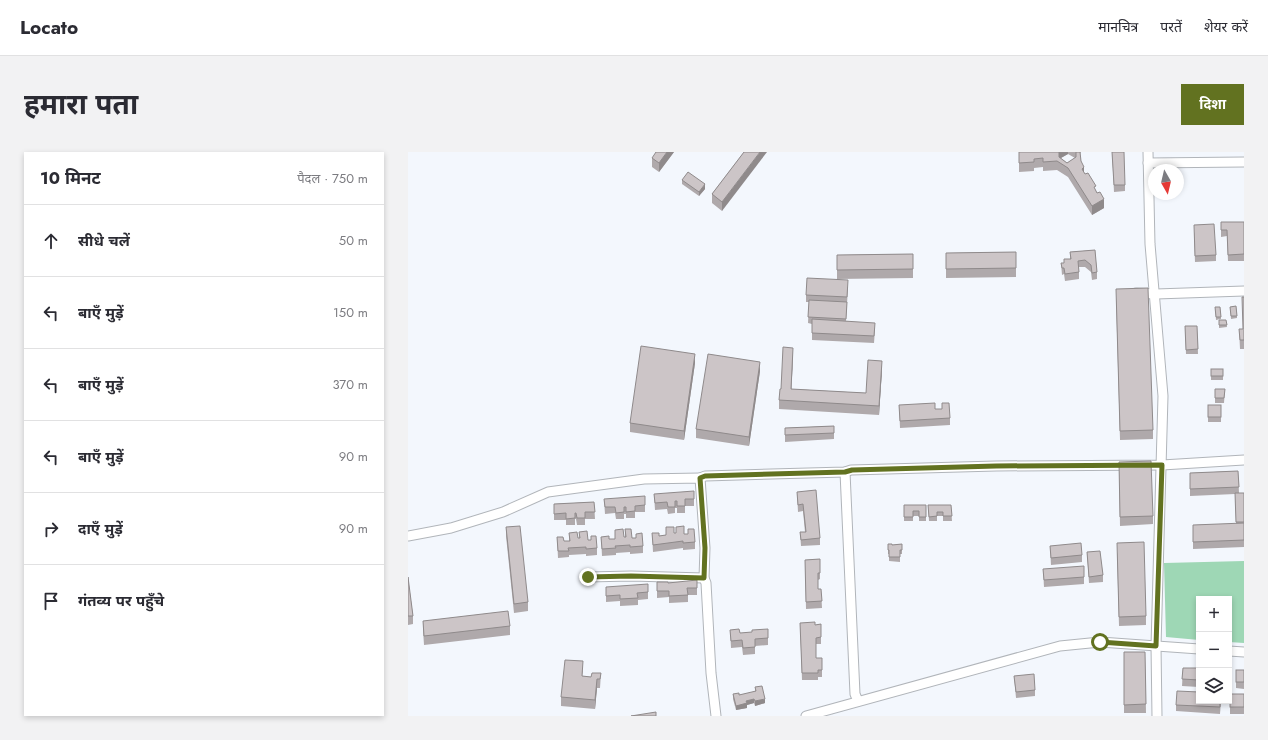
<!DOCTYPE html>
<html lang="hi">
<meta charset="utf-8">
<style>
body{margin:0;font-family:Jost,"Noto Sans Devanagari",sans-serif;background:#f2f2f3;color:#2b2b33}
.controls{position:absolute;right:12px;bottom:12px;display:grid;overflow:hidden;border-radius:0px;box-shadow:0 2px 6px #0003}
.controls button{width:36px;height:36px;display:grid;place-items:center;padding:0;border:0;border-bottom:1px solid #e1e1e2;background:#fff;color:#2b2b33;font:20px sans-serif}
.compass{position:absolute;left:740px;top:12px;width:36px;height:36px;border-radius:50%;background:#fff;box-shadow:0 2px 6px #0003;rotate:172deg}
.stop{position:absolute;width:12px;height:12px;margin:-9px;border:3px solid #627220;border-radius:50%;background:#fff}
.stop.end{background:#627220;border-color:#fff;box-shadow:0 1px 4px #0008}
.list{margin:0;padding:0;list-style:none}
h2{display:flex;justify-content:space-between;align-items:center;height:52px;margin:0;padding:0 16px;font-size:17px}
h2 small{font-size:13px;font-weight:400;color:#7c7c81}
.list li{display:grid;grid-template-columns:26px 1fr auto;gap:12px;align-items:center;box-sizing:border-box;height:72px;padding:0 16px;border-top:1px solid #e1e1e2}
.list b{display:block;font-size:15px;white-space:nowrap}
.list em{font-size:13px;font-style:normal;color:#7c7c81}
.icon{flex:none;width:22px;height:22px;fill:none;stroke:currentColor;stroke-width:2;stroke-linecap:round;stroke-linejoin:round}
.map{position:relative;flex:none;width:836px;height:564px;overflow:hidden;border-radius:0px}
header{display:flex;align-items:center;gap:24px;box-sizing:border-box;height:56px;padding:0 20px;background:#fff;border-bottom:1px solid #e1e1e2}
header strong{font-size:19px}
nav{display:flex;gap:22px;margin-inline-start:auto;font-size:14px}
.intro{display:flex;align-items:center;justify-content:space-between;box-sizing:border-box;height:96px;padding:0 24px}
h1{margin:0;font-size:28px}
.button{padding:10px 18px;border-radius:0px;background:#627220;color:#fff;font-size:14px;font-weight:700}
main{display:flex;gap:24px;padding:0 24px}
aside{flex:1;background:#fff;border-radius:0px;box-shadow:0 2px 6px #0003}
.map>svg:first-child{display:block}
.green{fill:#9ed7b5}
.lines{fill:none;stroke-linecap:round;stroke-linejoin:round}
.minor-casing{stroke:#b1b5ba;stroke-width:11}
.minor{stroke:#fff;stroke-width:9}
.wall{fill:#afa9ab;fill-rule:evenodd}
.shaded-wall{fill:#8f8a8b}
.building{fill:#ccc5c7;stroke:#8f8a8b}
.route{stroke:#627220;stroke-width:5}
</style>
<header>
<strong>Locato</strong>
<nav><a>मानचित्र</a><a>परतें</a><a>शेयर करें</a></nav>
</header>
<div class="intro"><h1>हमारा पता</h1><a class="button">दिशा</a></div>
<main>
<aside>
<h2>10 मिनट<small>पैदल · 750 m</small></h2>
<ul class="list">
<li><svg class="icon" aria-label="ahead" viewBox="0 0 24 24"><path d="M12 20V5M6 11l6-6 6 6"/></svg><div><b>सीधे चलें</b></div><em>50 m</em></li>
<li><svg class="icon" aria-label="left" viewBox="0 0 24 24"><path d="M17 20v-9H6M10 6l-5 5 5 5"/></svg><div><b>बाएँ मुड़ें</b></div><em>150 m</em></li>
<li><svg class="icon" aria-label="left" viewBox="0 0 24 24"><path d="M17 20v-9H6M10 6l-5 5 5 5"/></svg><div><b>बाएँ मुड़ें</b></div><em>370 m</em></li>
<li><svg class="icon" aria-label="left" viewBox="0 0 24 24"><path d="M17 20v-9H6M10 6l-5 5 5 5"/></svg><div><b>बाएँ मुड़ें</b></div><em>90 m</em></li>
<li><svg class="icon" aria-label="right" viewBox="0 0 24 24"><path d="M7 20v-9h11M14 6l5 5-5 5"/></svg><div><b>दाएँ मुड़ें</b></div><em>90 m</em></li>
<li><svg class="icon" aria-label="arrive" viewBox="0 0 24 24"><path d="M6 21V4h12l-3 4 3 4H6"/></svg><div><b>गंतव्य पर पहुँचे</b></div></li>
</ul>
</aside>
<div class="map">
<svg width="836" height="564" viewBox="0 0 836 564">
<rect width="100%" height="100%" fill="#f3f7fd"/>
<!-- green -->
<path class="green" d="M 836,409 L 836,491 L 821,490 L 821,447 L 791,447 L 791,488 L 758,485 L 756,411 Z"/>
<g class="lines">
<!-- minor casing -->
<g class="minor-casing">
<g id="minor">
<path d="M 740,0 L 742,92 L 755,244 L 748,494 L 749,564"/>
<path d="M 740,11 L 836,10"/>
<path d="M 728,141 L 748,142 L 836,139"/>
<path d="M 437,320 L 447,542 L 450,549"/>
<path d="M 292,326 L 297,324 L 437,320 L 443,318 L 588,314 L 754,313 L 836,308"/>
<path d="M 0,384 L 43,376 L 95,360 L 140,340 L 236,327 L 292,326 L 297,396 L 296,426 L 298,431 L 303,521 L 308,564"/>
<path d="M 180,425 L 223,424 L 296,426"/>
<path d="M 821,499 L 836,500"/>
<path d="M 398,564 L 652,494 L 692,490 L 791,497"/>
</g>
</g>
<!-- minor -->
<use href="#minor" class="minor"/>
</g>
<!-- wall -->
<g class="wall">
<path d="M 266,0 L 251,20 L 244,15 L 244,6 Z"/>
<path d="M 336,0 L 314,59 L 304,51 L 304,42 Z"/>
<path d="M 611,0 L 673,0 L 672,2 L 673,9 L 676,21 L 688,39 L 696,56 L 684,63 L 660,25 L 649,18 L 635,19 L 635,15 L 626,16 L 626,19 L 611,20 ZM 660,2 L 667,6 L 659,11 L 653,6 Z"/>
<path d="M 704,0 L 717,33 L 717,39 L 706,40 Z"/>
<path d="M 274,28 L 297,37 L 291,44 L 274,32 Z"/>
<path d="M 813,70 L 836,70 L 836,109 L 820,109 L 819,84 L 813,85 Z"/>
<path d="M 786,80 L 808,103 L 808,109 L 787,110 Z"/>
<path d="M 687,98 L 689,120 L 689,127 L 684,128 L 683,120 L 677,115 L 671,115 L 671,127 L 657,129 L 656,122 L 654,123 L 653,111 L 656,111 L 662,107 L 662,100 Z"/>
<path d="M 608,100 L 608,125 L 538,126 L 538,101 Z"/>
<path d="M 505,102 L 505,126 L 429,127 L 429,103 Z"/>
<path d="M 440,135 L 438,169 L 467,177 L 466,191 L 404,188 L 404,172 L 400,171 L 401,150 L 398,150 L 398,143 Z"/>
<path d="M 836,145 L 836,197 L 832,197 L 831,177 L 835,177 Z"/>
<path d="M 708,146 L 745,278 L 745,287 L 712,288 Z"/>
<path d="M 828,154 L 829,166 L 823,167 L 822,155 Z"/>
<path d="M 807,155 L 812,155 L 813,167 L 808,168 Z"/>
<path d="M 811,168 L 818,168 L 819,175 L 811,176 Z"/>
<path d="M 777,174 L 789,174 L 790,202 L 778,202 Z"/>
<path d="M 385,205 L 383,237 L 458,241 L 474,218 L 471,263 L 371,257 L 371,248 L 373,237 Z"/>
<path d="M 287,211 L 276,288 L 222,280 L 222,271 Z"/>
<rect x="803" y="217" width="12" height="11"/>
<path d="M 352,219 L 341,294 L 288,286 L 288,277 Z"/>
<path d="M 807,237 L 817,237 L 816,251 L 807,251 Z"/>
<path d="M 491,253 L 527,257 L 542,266 L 542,273 L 492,276 Z"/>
<rect x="800" y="253" width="13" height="17"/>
<path d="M 426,274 L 426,287 L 377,290 L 377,276 Z"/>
<path d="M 711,319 L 745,364 L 745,372 L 712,374 Z"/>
<path d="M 830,319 L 831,341 L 836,341 L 836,395 L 785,397 L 785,373 L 828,372 L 827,342 L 782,344 L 782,321 Z"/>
<path d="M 389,340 L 412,386 L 412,393 L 393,394 L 392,380 L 397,380 L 395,359 L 390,360 Z"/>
<path d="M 246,342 L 286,347 L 286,354 L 277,354 L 277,361 L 269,361 L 269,356 L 267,356 L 267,361 L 260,362 L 259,357 L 247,358 Z"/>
<path d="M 196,347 L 237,353 L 237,360 L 227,360 L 227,366 L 218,366 L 218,362 L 216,362 L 216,367 L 208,367 L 207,361 L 197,362 Z"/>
<path d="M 186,350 L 187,367 L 177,367 L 177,373 L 169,373 L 168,367 L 167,367 L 167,373 L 158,373 L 158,368 L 146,368 L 146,352 Z"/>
<path d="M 496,353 L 518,353 L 518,369 L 511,369 L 511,364 L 505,364 L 505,369 L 496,369 Z"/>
<path d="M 520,353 L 543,353 L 544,369 L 535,369 L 535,364 L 529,364 L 529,369 L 521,369 Z"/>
<path d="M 98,375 L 120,450 L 120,459 L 106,461 L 98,384 Z"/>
<path d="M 258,375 L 266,381 L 268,381 L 268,375 L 276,382 L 280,382 L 280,377 L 287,390 L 287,397 L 275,398 L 275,396 L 245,400 L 244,381 L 251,384 L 258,383 Z"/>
<path d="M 217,377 L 224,386 L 228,386 L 228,382 L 235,394 L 235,401 L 222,402 L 222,400 L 208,401 L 208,403 L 194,404 L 193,385 L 201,387 L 207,387 L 207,378 L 216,385 L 217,385 Z"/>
<path d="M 171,380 L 180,388 L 183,388 L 183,384 L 189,396 L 189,403 L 178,404 L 178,402 L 161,403 L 161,405 L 150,406 L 149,385 L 156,389 L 161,389 L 161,381 L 170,386 L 171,386 Z"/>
<path d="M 480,392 L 484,393 L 494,392 L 494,402 L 492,402 L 492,410 L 481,409 L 481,402 L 480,402 Z"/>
<path d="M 642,394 L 674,403 L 674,410 L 643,413 Z"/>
<path d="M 679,400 L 695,423 L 695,430 L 681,431 Z"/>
<path d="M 709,400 L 738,464 L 738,473 L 711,474 Z"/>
<path d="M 412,407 L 412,427 L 410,428 L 410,437 L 413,437 L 414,456 L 398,457 L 397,408 Z"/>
<path d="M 635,417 L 676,425 L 676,432 L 636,435 Z"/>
<path d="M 0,425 L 5,464 L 5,472 L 0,473 Z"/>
<path d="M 249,430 L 260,431 L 289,436 L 289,443 L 280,443 L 280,450 L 261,451 L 261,445 L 249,446 Z"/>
<path d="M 198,435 L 240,440 L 240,447 L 230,448 L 230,453 L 212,454 L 212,449 L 198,450 Z"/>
<path d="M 15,469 L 102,474 L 102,483 L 16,493 L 15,478 Z"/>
<path d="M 392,471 L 407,473 L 413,472 L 413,492 L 408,492 L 408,506 L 414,506 L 414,525 L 410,525 L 410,528 L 394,528 Z"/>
<path d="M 322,478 L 332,481 L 360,486 L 360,493 L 347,494 L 347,502 L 335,503 L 334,495 L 323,496 Z"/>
<path d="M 716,500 L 737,500 L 738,561 L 716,561 Z"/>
<path d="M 775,516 L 791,516 L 791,535 L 774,534 Z"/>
<path d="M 175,518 L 174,524 L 183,525 L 193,521 L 192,536 L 189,536 L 187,557 L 153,554 L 153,545 Z"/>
<path d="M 836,518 L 836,537 L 828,536 L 828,530 Z"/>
<path d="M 606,524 L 627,538 L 627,544 L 608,546 Z"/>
<path d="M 347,535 L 357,551 L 347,554 L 346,551 L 339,553 L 339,556 L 328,558 L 325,547 L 325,542 L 331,543 L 347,540 Z"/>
<rect x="822" y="542" width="14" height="20"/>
<path d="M 791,549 L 813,549 L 812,562 L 768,559 L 768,553 Z"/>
</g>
<!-- shaded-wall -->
<g class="shaded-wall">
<path d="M 259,0 L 266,0 L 251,20 L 251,11 Z"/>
<path d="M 352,0 L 359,0 L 314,59 L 314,50 Z"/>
<path d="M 651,0 L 660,0 L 660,2 L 651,7 Z"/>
<path d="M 676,15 L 676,24 L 674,17 Z"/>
<path d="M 297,32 L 297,37 L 291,44 L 291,40 Z"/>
<path d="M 696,47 L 696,56 L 684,63 L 684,54 Z"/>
<path d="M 385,196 L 385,205 L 383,246 L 383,237 Z"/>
<path d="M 287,202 L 287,211 L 276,288 L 276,279 Z"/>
<path d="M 474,209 L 474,218 L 471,263 L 471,254 Z"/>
<path d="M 352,210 L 352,219 L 341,294 L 341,285 Z"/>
<path d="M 189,527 L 189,536 L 187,557 L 187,548 Z"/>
<path d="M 346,547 L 346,551 L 339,553 L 339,556 L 328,558 L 328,554 L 338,549 Z"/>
<path d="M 357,547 L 357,551 L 347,554 L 347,549 Z"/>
</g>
<!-- building -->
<g class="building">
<path d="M 248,0 L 259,0 L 251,11 L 244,6 Z"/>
<path d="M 336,0 L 352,0 L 314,50 L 304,42 Z"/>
<path d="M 611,0 L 651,0 L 651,5 L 659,11 L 668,5 L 668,0 L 672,0 L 673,9 L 676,15 L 674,17 L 677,22 L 680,21 L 688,34 L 686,35 L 689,41 L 692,40 L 696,47 L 684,54 L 660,16 L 649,9 L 635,10 L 635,6 L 626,7 L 626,10 L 611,11 Z"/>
<path d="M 704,0 L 716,0 L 717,33 L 706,33 Z"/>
<path d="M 280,20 L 297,32 L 291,40 L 274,28 Z"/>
<path d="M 813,70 L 836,70 L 836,102 L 820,103 L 819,78 L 813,78 Z"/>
<path d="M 806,72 L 808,103 L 787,104 L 786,73 Z"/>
<path d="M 687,98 L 689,120 L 684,121 L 683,113 L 677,108 L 670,109 L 671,120 L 657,122 L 656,116 L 654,116 L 653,111 L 656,111 L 656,107 L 663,107 L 662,100 Z"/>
<path d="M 608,100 L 608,116 L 538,117 L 538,101 Z"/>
<path d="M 505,102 L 505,117 L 429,118 L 429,103 Z"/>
<path d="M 399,126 L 440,128 L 439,145 L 398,143 Z"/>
<path d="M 740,136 L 745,278 L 712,279 L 708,137 Z"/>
<path d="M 834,145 L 836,145 L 836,188 L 832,188 L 831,177 L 835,177 Z"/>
<path d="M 401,148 L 439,150 L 438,167 L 400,165 Z"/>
<path d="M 828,154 L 829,164 L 823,164 L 822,155 Z"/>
<path d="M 807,155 L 812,155 L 813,165 L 808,165 Z"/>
<path d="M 404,167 L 467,171 L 466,184 L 404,181 Z"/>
<path d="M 811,168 L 818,168 L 819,173 L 811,173 Z"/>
<path d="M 777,174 L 789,174 L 790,197 L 778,198 Z"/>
<path d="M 233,194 L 287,202 L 276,279 L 222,271 Z"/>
<path d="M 375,195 L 385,196 L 383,237 L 458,241 L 460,208 L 474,209 L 471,254 L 371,248 L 372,237 L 373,237 Z"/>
<path d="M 300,202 L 352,210 L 341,285 L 288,277 Z"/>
<rect x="803" y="217" width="12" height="7"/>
<path d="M 807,237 L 817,237 L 816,246 L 807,246 Z"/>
<path d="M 527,251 L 527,257 L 534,257 L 534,251 L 541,251 L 542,266 L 492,269 L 491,253 Z"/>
<rect x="800" y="253" width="13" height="12"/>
<path d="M 426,274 L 426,281 L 377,283 L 377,276 Z"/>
<path d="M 743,309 L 745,364 L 712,365 L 711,310 Z"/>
<path d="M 830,319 L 831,335 L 782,337 L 782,321 Z"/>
<path d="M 408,338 L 412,386 L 393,388 L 392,380 L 398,380 L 395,352 L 390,353 L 389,340 Z"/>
<path d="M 286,339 L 286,347 L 277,347 L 277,354 L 269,354 L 269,349 L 267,349 L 267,355 L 260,355 L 259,350 L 247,351 L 246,342 Z"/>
<path d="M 827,341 L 836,341 L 836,370 L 828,370 Z"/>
<path d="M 237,344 L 237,353 L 227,354 L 227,359 L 218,360 L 218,355 L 216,355 L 216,360 L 208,361 L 207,355 L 197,355 L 196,347 Z"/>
<path d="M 186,350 L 187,360 L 177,360 L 177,366 L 169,366 L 168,361 L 167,361 L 167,366 L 158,367 L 158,361 L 146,362 L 146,352 Z"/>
<path d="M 496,353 L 518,353 L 518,365 L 511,365 L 511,359 L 505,359 L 505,365 L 496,365 Z"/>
<path d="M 520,353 L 543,353 L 544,364 L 535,364 L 535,360 L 529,360 L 529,364 L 521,365 Z"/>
<path d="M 836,371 L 836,388 L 785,390 L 785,373 Z"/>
<path d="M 112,374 L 120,450 L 106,452 L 98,375 Z"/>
<path d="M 276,374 L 276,382 L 280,382 L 280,377 L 286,377 L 287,390 L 275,391 L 275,389 L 245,393 L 244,381 L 251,381 L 251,384 L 258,383 L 258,375 L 266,375 L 266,381 L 268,381 L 268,375 Z"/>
<path d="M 215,377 L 216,385 L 218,385 L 217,377 L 223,377 L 224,386 L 228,386 L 228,382 L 234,381 L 235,394 L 222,395 L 222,393 L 207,394 L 208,396 L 194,397 L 193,385 L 201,384 L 201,387 L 207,387 L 207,378 Z"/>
<path d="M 179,379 L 180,388 L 183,388 L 183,384 L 188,384 L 189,396 L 178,397 L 178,395 L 160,396 L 161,399 L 150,399 L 149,385 L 155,385 L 156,389 L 162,389 L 161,381 L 169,380 L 170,386 L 172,386 L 171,380 Z"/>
<path d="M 736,390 L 738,464 L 711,465 L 709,391 Z"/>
<path d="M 673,391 L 674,403 L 643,406 L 642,394 Z"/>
<path d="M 480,392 L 484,392 L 484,393 L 494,392 L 494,398 L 492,398 L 492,405 L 481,405 L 481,398 L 480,398 Z"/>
<path d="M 692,399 L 695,423 L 681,425 L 679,400 Z"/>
<path d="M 412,407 L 412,421 L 410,421 L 410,437 L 413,437 L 414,449 L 398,450 L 397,408 Z"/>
<path d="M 676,414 L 676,425 L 636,428 L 635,417 Z"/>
<path d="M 0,425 L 5,464 L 0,464 Z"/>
<path d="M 289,428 L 289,436 L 279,436 L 280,443 L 261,444 L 261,439 L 249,439 L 249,430 L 260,430 L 260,431 Z"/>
<path d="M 240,432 L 240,440 L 229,441 L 230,446 L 212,447 L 212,443 L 198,444 L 198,435 Z"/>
<path d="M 100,459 L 102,474 L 16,484 L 15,469 Z"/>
<path d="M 407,470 L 407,473 L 413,472 L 413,485 L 408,486 L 408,506 L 414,506 L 414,518 L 410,518 L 410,521 L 394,521 L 392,471 Z"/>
<path d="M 331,477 L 332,481 L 344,480 L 344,478 L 360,477 L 360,486 L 347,487 L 347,495 L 335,496 L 334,488 L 323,489 L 322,478 Z"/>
<path d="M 716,500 L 737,500 L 738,552 L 716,553 Z"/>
<path d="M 157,508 L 175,509 L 174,524 L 183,525 L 184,521 L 193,521 L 192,527 L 189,527 L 187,548 L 153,545 Z"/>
<path d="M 775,516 L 791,516 L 791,528 L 774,527 Z"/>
<rect x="828" y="518" width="8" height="12"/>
<path d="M 626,522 L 627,538 L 608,540 L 606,524 Z"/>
<path d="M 354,534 L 357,547 L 347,549 L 346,547 L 338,549 L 339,551 L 328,554 L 325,542 L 331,541 L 331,543 L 348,539 L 347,535 Z"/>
<path d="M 769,539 L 791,540 L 791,549 L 812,549 L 812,555 L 768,553 Z"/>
<rect x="822" y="542" width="14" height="13"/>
<path d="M 248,560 L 248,564 L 223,564 Z"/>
</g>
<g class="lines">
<!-- route -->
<path class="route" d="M 180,425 L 223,424 L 296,426 L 297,396 L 292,326 L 297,324 L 437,320 L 444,318 L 588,314 L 754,313 L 748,494 L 692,490"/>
</g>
</svg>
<div class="controls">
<button>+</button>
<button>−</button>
<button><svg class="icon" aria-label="layers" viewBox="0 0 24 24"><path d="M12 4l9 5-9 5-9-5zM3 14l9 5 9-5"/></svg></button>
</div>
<svg class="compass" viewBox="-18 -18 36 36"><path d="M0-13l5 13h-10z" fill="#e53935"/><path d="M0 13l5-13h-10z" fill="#7c7c81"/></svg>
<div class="stop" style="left:692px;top:490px"></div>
<div class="stop end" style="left:180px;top:425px"></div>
</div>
</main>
